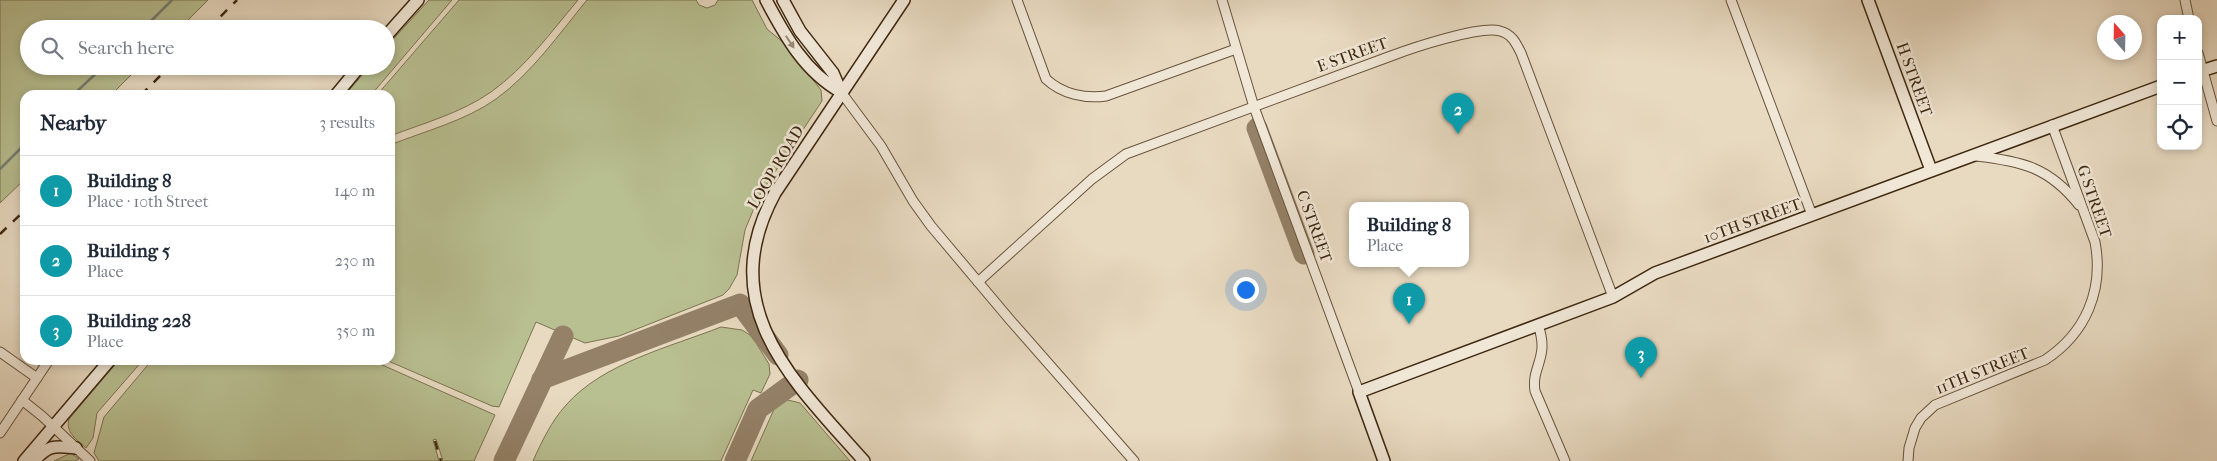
<!DOCTYPE html>
<meta charset="utf-8">
<style>
body{margin:0;font-family:"IM FELL French Canon",serif;background:#f6f6f7;color:#1f2937}
.controls{position:absolute;right:15px;top:15px;display:grid;overflow:hidden;border-radius:10px;box-shadow:0 2px 8px #0003}
.controls button{width:45px;height:45px;display:grid;place-items:center;padding:0;border:0;border-bottom:1px solid #e0e1e3;background:#fff;color:#1f2937;font:25px sans-serif}
.compass{position:absolute;left:2097px;top:15px;width:45px;height:45px;border-radius:50%;background:#fff;box-shadow:0 2px 8px #0003;rotate:340deg}
.you{position:absolute;left:1245px;top:289px;width:18px;height:18px;margin:-12px;border:4px solid #fff;border-radius:50%;background:#1a73e8;box-shadow:0 0 0 8px #1a73e833}
.badge{display:grid;place-items:center;width:32px;height:32px;border-radius:50%;background:#8f2418;color:#fff;font-size:16px;font-weight:700}
.pin{position:absolute;translate:-50% -41px;filter:drop-shadow(0 1px 2px #0008)}
.pin::after{content:'';position:absolute;top:26px;width:18px;height:15px;background:inherit;clip-path:polygon(0 0,100% 0,50% 100%)}
.popup{position:absolute;left:1349px;top:202px;width:120px;height:65px;box-sizing:border-box;display:grid;place-content:center;border-radius:10px;background:#fff;filter:drop-shadow(0 1px 4px #0005);font-size:16px;white-space:nowrap;color:#747a83}
.popup b{font-size:19px;color:#1f2937}
.popup::after{content:'';position:absolute;left:50%;top:100%;margin-left:-10px;border:10px solid transparent;border-top-color:#fff}
.list{margin:0;padding:0;list-style:none}
h2{display:flex;justify-content:space-between;align-items:center;height:65px;margin:0;padding:0 20px;font-size:21px}
h2 small{font-size:16px;font-weight:400;color:#747a83}
.list li{display:grid;grid-template-columns:32px 1fr auto;gap:15px;align-items:center;box-sizing:border-box;height:70px;padding:0 20px;border-top:1px solid #e0e1e3}
.list b{display:block;font-size:19px;white-space:nowrap}
.list p{margin:0;font-size:16px;white-space:nowrap;color:#747a83}
.list em{font-size:16px;font-style:normal;color:#747a83}
.icon{flex:none;width:28px;height:28px;fill:none;stroke:currentColor;stroke-width:2;stroke-linecap:round;stroke-linejoin:round}
.map{position:relative;flex:none;width:2217px;height:461px;overflow:hidden}
.search{position:absolute;background:#fff;box-shadow:0 2px 8px #0003;left:20px;top:20px;width:375px;height:55px;display:flex;align-items:center;gap:12px;box-sizing:border-box;padding:0 18px;border-radius:28px;color:#747a83;font-size:19px}
.panel{position:absolute;background:#fff;box-shadow:0 2px 8px #0003;left:20px;top:90px;width:375px;height:275px;border-radius:15px}
.map>svg:first-child{display:block}
.green{fill:#b8bf91;stroke:#7c7450}
.lines{fill:none;stroke-linecap:round;stroke-linejoin:round}
.stream{stroke:#748073;stroke-width:2.5}
.taxiway{stroke:#948168;stroke-width:21}
.street-casing{stroke:#69543c;stroke-width:11}
.secondary-casing{stroke:#3f2810;stroke-width:14}
.street{stroke:#f0e7d7;stroke-width:9}
.secondary{stroke:#f0e7d7;stroke-width:11}
.rail{stroke:#3f2810;stroke-width:2.5;stroke-dasharray:9 9;stroke-linecap:butt}
.oneway{fill:#988874}
.labels{text-anchor:middle;stroke-width:5;stroke-linejoin:round;paint-order:stroke}
.street-label{font-size:16px;fill:#3f2810;stroke:#f0e7d7}
</style>
<div class="map">
<svg width="2217" height="461" viewBox="0 0 2217 461">
<rect width="100%" height="100%" fill="#e8dac1"/>
<filter id="stains"><feTurbulence type="fractalNoise" baseFrequency=".004" numOctaves="4"/><feColorMatrix values="0 0 0 0 .2 0 0 0 0 .09 0 0 0 0 .02 0 0 0 .5 -.17"/></filter>
<radialGradient id="worn" r=".72"><stop offset=".6" stop-color="#630" stop-opacity="0"/><stop offset="1" stop-color="#630" stop-opacity=".3"/></radialGradient>
<!-- green -->
<g class="green">
<path d="M 0,0 L 208,0 L 179,29 L 29,29 L 29,66 L 140,66 L 111,95 L 25,95 L 25,179 L 0,203 Z"/>
<path d="M 429,0 L 452,0 L 371,95 L 345,95 L 370,66 L 386,66 L 386,47 Z"/>
<path d="M 459,0 L 578,0 C 551,32 526,67 491,92 C 461,113 424,123 390,136 L 390,95 L 377,95 Z"/>
<path d="M 587,0 L 696,0 L 699,5 L 707,8 L 715,5 L 718,0 L 752,0 L 767,29 L 784,43 L 821,90 L 822,101 L 759,196 L 745,230 L 737,275 L 729,289 L 723,295 L 619,336 L 585,343 L 536,322 L 499,407 L 492,406 L 386,360 L 390,360 L 390,145 C 425,131 465,121 496,99 C 532,73 559,34 587,0 Z"/>
<path d="M 721,327 L 742,330 L 750,335 L 756,343 L 769,364 L 770,374 L 761,393 L 753,390 L 721,461 L 533,461 C 542,441 551,422 566,405 C 603,363 670,347 721,327 Z"/>
<path d="M 119,360 L 143,360 L 97,413 L 93,438 L 86,448 C 77,440 65,432 69,419 Z"/>
<path d="M 152,360 L 371,360 L 495,415 L 474,461 L 443,461 L 436,439 L 433,440 L 439,461 L 99,461 L 94,453 L 104,417 Z"/>
<path d="M 788,400 L 800,403 L 850,461 L 751,461 L 775,407 L 782,401 Z"/>
<path d="M 71,453 L 79,459 L 75,461 L 54,461 Z"/>
</g>
<g class="lines">
<!-- stream -->
<g class="stream">
<path d="M 143,29 L 172,0"/>
<path d="M 73,95 L 104,66"/>
<path d="M 0,169 L 25,144"/>
</g>
<!-- taxiway -->
<g class="taxiway">
<path d="M 1257,128 L 1304,254"/>
<path d="M 542,379 L 740,304 L 778,355"/>
<path d="M 504,461 L 563,336"/>
<path d="M 735,461 L 758,409 L 798,380"/>
</g>
<!-- street casing -->
<g class="street-casing">
<g id="street">
<path d="M 1017,0 L 1046,79 C 1062,94 1085,99 1106,96 L 1236,49"/>
<path d="M 1222,0 L 1254,107 L 1359,392"/>
<path d="M 1731,0 L 1812,215"/>
<path d="M 2185,0 L 2189,19"/>
<path d="M 2198,53 L 2217,121"/>
<path d="M 841,92 L 881,146 L 913,201 L 931,226 L 1011,321 L 1134,461"/>
<path d="M 1976,156 C 2021,161 2049,167 2079,205"/>
<path d="M 978,282 L 1092,179 L 1126,154 L 1391,56 C 1412,48 1481,25 1500,31 C 1512,34 1516,43 1521,53 L 1613,297"/>
<path d="M 1538,325 C 1550,358 1531,366 1535,391 L 1565,461"/>
<path d="M 0,352 L 37,378"/>
<path d="M 22,400 L 42,416 L 90,461"/>
<path d="M 0,433 L 49,360"/>
<path d="M 1908,461 L 1909,448 L 1915,428 L 1921,418 L 1935,405 L 2045,360 C 2086,333 2104,290 2095,242 L 2052,125"/>
</g>
</g>
<!-- secondary casing -->
<g class="secondary-casing">
<g id="secondary">
<path d="M 766,0 C 785,36 805,72 841,92"/>
<path d="M 783,0 L 800,31 L 833,73 L 841,92"/>
<path d="M 1868,0 L 1931,170"/>
<path d="M 386,36 L 418,0"/>
<path d="M 2198,72 L 2217,66"/>
<path d="M 336,95 L 360,66"/>
<path d="M 24,461 L 110,360"/>
<path d="M 34,461 C 49,444 55,446 76,448"/>
<path d="M 864,461 C 793,381 713,307 775,193 L 904,0"/>
<path d="M 1384,461 L 1359,392 L 1613,297 L 1655,273 L 2161,86"/>
</g>
</g>
<!-- street -->
<use href="#street" class="street"/>
<!-- secondary -->
<use href="#secondary" class="secondary"/>
<!-- rail -->
<g class="rail">
<path d="M 208,29 L 237,0"/>
<path d="M 141,95 L 170,66"/>
<path d="M 0,234 L 25,210"/>
<path d="M 435,441 L 441,461"/>
</g>
</g>
<!-- one-way arrows -->
<defs><path id="oneway-solid" d="M-6-.8H1V-3.2L6.5 0L1 3.2V.8H-6Z" transform="scale(1.25)"/></defs>
<use class="oneway" href="#oneway-solid" transform="translate(790 42) rotate(56)"/>
<g class="labels">
<!-- street labels -->
<g class="street-label">
<text transform="translate(1352 54) rotate(-20)" y="6">E STREET</text>
<text transform="translate(1915 79) rotate(70)" y="6">H STREET</text>
<text transform="translate(775 167) rotate(-59)" y="6">LOOP ROAD</text>
<text transform="translate(2095 201) rotate(71)" y="6">G STREET</text>
<text transform="translate(1752 220) rotate(-20)" y="6">10TH STREET</text>
<text transform="translate(1315 226) rotate(70)" y="6">C STREET</text>
<text transform="translate(1982 370) rotate(-22)" y="6">11TH STREET</text>
</g>
</g>
<rect width="100%" height="100%" filter="url(#stains)"/>
<rect width="100%" height="100%" fill="url(#worn)"/>
</svg>
<div class="controls">
<button>+</button>
<button>−</button>
<button><svg class="icon" aria-label="locate" viewBox="0 0 24 24"><circle cx="12" cy="12" r="6"/><path d="M12 2v4M12 18v4M2 12h4M18 12h4"/></svg></button>
</div>
<svg class="compass" viewBox="-18 -18 36 36"><path d="M0-13l5 13h-10z" fill="#e53935"/><path d="M0 13l5-13h-10z" fill="#747a83"/></svg>
<div class="you"></div>
<div class="pin badge" style="left:1409px;top:324px;background:#0f9aa8">1</div>
<div class="popup"><b>Building 8</b>Place</div>
<div class="pin badge" style="left:1458px;top:134px;background:#0f9aa8">2</div>
<div class="pin badge" style="left:1641px;top:378px;background:#0f9aa8">3</div>
<div class="search"><svg class="icon" aria-label="search" viewBox="0 0 24 24"><circle cx="10" cy="10" r="6"/><path d="M15 15l6 6"/></svg>Search here</div>
<section class="panel">
<h2>Nearby<small>3 results</small></h2>
<ul class="list">
<li><span class="badge" style="background:#0f9aa8">1</span><div><b>Building 8</b><p>Place · 10th Street</p></div><em>140 m</em></li>
<li><span class="badge" style="background:#0f9aa8">2</span><div><b>Building 5</b><p>Place</p></div><em>230 m</em></li>
<li><span class="badge" style="background:#0f9aa8">3</span><div><b>Building 228</b><p>Place</p></div><em>350 m</em></li>
</ul>
</section>
</div>
